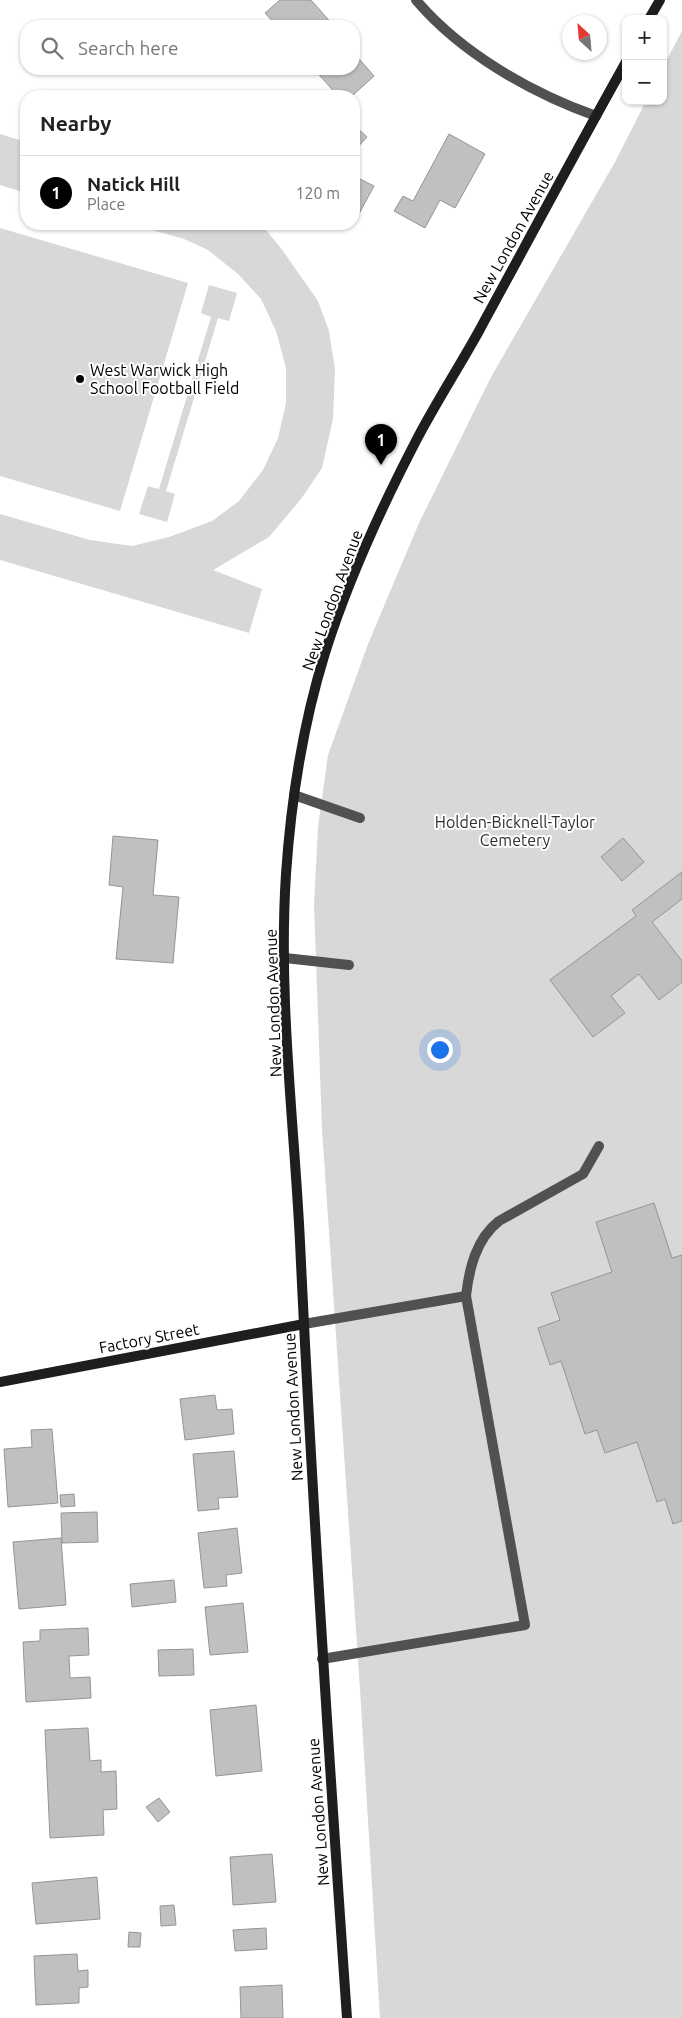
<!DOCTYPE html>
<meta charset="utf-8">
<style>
body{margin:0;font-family:Ubuntu,sans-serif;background:#f2f2f2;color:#222}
.controls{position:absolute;right:15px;top:15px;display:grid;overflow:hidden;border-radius:10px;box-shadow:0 1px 4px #0004}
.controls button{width:45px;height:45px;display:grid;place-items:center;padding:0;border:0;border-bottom:1px solid #e0e0e0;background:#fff;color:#222;font:25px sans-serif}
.compass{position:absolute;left:562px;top:15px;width:45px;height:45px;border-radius:50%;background:#fff;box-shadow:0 1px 4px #0004;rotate:334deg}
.you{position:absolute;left:439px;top:1049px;width:18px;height:18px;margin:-12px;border:4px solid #fff;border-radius:50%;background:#1a73e8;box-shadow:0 0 0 8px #1a73e833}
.badge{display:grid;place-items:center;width:32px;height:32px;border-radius:50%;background:#000;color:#fff;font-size:16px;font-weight:700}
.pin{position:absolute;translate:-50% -41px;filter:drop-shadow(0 1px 2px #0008)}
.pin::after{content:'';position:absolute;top:26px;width:18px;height:15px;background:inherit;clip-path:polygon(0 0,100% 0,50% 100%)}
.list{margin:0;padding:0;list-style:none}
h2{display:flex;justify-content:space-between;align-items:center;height:65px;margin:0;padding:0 20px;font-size:21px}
h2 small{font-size:16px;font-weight:400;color:#767676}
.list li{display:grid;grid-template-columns:32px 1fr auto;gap:15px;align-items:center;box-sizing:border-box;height:75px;padding:0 20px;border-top:1px solid #e0e0e0}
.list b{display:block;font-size:19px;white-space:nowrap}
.list p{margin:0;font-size:16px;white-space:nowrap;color:#767676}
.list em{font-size:16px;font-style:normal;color:#767676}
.icon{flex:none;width:28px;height:28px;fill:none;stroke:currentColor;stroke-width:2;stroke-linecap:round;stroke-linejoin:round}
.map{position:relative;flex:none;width:682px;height:2018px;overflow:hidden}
.search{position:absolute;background:#fff;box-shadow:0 1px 4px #0004;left:20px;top:20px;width:340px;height:55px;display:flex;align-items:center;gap:12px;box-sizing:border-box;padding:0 18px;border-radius:20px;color:#767676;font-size:19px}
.panel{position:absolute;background:#fff;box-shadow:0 1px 4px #0004;left:20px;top:90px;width:340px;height:140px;border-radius:20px}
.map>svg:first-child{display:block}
.green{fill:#d8d8d8}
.building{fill:#c0c0c0;stroke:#959595}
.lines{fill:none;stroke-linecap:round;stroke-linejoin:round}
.lane{stroke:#515151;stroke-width:10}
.street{stroke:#515151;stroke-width:10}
.secondary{stroke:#1e1e1e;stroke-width:10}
.poi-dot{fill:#000;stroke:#fff;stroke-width:2}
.labels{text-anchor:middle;stroke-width:4;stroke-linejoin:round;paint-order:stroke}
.street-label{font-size:16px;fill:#000;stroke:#fff}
.poi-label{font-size:16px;fill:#000;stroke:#fff;text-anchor:start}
.park-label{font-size:16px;fill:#2f2f2f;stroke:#fff}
</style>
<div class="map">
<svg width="682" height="2018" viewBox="0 0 682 2018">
<rect width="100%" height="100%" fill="#fff"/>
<!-- green -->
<g class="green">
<path d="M 682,31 L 682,2018 L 380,2018 L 360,1689 L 322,1129 L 314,905 L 318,827 L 328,755 L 368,644 L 419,523 L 491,377 L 615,162 L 646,101 L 663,101 L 663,67 Z"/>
<path d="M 0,134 L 26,142 L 26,193 L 0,185 Z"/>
<path d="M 131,224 L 258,224 L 267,231 L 283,251 L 318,301 L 329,331 L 335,369 L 333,419 L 322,468 L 301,499 L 269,537 L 213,570 L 262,589 L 249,633 L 0,560 L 0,514 L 90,540 L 132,546 L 169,537 L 212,521 L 239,501 L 263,470 L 278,438 L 286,403 L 286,368 L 276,331 L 261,299 L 238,274 L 208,250 L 184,239 Z"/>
<path d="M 0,228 L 188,283 L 120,511 L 0,476 Z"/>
<path d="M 209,285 L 237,293 L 229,321 L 218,318 L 166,491 L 175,494 L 167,522 L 139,514 L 148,486 L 159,489 L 211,317 L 201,313 Z"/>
</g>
<!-- building -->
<g class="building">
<path d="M 280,0 L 311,0 L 334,26 L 277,26 L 265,13 Z"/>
<path d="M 354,53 L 374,76 L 352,96 L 338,96 L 314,69 L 354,69 Z"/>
<path d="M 354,125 L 367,137 L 354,151 Z"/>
<path d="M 449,134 L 485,154 L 455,208 L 440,200 L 425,228 L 394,211 L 403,196 L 413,201 Z"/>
<path d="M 354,176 L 374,186 L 354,223 Z"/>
<path d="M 113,836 L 158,840 L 153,895 L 179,897 L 173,963 L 116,959 L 123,887 L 109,885 Z"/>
<path d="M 623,838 L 644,862 L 622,881 L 601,857 Z"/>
<path d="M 682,872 L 682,899 L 652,922 L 682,961 L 682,982 L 659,1000 L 639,974 L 611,996 L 625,1013 L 593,1037 L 550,980 L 636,916 L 632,910 Z"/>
<path d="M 654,1203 L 672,1258 L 682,1255 L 682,1521 L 673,1524 L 665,1499 L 657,1502 L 637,1442 L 605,1453 L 597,1430 L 585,1434 L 561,1361 L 550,1365 L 538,1328 L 560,1320 L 551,1293 L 612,1272 L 596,1222 Z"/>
<path d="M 215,1395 L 217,1410 L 232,1409 L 234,1434 L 185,1440 L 180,1399 Z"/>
<path d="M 52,1429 L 58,1503 L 8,1507 L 4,1449 L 32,1447 L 31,1430 Z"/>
<path d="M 234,1451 L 238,1497 L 218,1498 L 219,1509 L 198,1511 L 193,1454 Z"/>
<path d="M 74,1494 L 75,1506 L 61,1507 L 60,1495 Z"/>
<path d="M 97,1512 L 98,1542 L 62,1543 L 61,1513 Z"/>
<path d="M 237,1528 L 242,1573 L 226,1575 L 227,1586 L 204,1588 L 198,1533 Z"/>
<path d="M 61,1538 L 66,1605 L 19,1609 L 13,1542 Z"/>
<path d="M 174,1580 L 176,1602 L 132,1607 L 130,1584 Z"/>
<path d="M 243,1603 L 248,1652 L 210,1655 L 205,1607 Z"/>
<path d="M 88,1628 L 89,1655 L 69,1656 L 70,1678 L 90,1677 L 91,1698 L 26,1702 L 23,1642 L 40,1641 L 40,1630 Z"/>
<path d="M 193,1649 L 194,1675 L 159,1676 L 158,1650 Z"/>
<path d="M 256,1705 L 262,1771 L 216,1776 L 210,1710 Z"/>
<path d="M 88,1728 L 90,1761 L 101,1760 L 101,1772 L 116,1771 L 117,1809 L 103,1810 L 104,1835 L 50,1838 L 45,1730 Z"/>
<path d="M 159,1798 L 170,1812 L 158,1822 L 146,1807 Z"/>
<path d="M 272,1854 L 276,1902 L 233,1905 L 230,1857 Z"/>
<path d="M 97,1877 L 100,1919 L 36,1924 L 32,1883 Z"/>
<path d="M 174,1905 L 176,1925 L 161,1926 L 160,1906 Z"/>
<path d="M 266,1928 L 267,1949 L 235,1951 L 233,1930 Z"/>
<path d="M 129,1932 L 141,1933 L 140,1947 L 128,1947 Z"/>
<path d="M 77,1954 L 78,1971 L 88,1970 L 88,1987 L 79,1988 L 79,2003 L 36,2005 L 34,1956 Z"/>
<path d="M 282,1985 L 283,2018 L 241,2018 L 240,1987 Z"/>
</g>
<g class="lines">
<!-- lane -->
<g class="lane">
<path d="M 294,795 L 360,818"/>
<path d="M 285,958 L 349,965"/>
<path d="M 304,1324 L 466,1296"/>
<path d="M 322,1659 L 525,1625 L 466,1296 C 469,1269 476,1239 499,1221 L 583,1174 L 599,1146"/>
</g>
<!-- street -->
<path class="street" d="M 416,0 C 461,53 531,93 596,116"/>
<!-- secondary -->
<g class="secondary">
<path d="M 649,19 L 660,0"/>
<path d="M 0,1382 L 304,1324"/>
<path d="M 347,2018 C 329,1759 312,1501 300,1242 C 294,1120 278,997 286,874 C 291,801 303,724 325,653 C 348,580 382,506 418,437 C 437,401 459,367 479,331 C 528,241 576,151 626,62"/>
</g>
</g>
<!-- markers -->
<circle class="poi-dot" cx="80" cy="379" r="5"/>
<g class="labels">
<!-- street labels -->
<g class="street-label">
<text transform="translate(513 237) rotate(-61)" y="6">New London Avenue</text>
<text transform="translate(332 600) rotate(-70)" y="6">New London Avenue</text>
<text transform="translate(273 1003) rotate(-92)" y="6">New London Avenue</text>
<text transform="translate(149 1338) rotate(-11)" y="6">Factory Street</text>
<text transform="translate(293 1407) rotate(-93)" y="6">New London Avenue</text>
<text transform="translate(318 1812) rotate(-94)" y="6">New London Avenue</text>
</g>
<!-- poi labels -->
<g class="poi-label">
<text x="90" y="376">West Warwick High<tspan x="90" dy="18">School Football Field</tspan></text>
</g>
<!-- park labels -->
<g class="park-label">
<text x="515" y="828">Holden-Bicknell-Taylor<tspan x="515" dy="18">Cemetery</tspan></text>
</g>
</g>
</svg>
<div class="controls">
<button>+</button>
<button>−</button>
</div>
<svg class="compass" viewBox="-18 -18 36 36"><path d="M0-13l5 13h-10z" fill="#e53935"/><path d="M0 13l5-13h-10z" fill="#767676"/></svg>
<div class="you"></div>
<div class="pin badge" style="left:381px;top:465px">1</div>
<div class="search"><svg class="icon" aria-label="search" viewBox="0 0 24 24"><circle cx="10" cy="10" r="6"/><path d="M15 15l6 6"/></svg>Search here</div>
<section class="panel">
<h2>Nearby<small></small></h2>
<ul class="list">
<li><span class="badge">1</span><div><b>Natick Hill</b><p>Place</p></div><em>120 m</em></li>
</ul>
</section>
</div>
